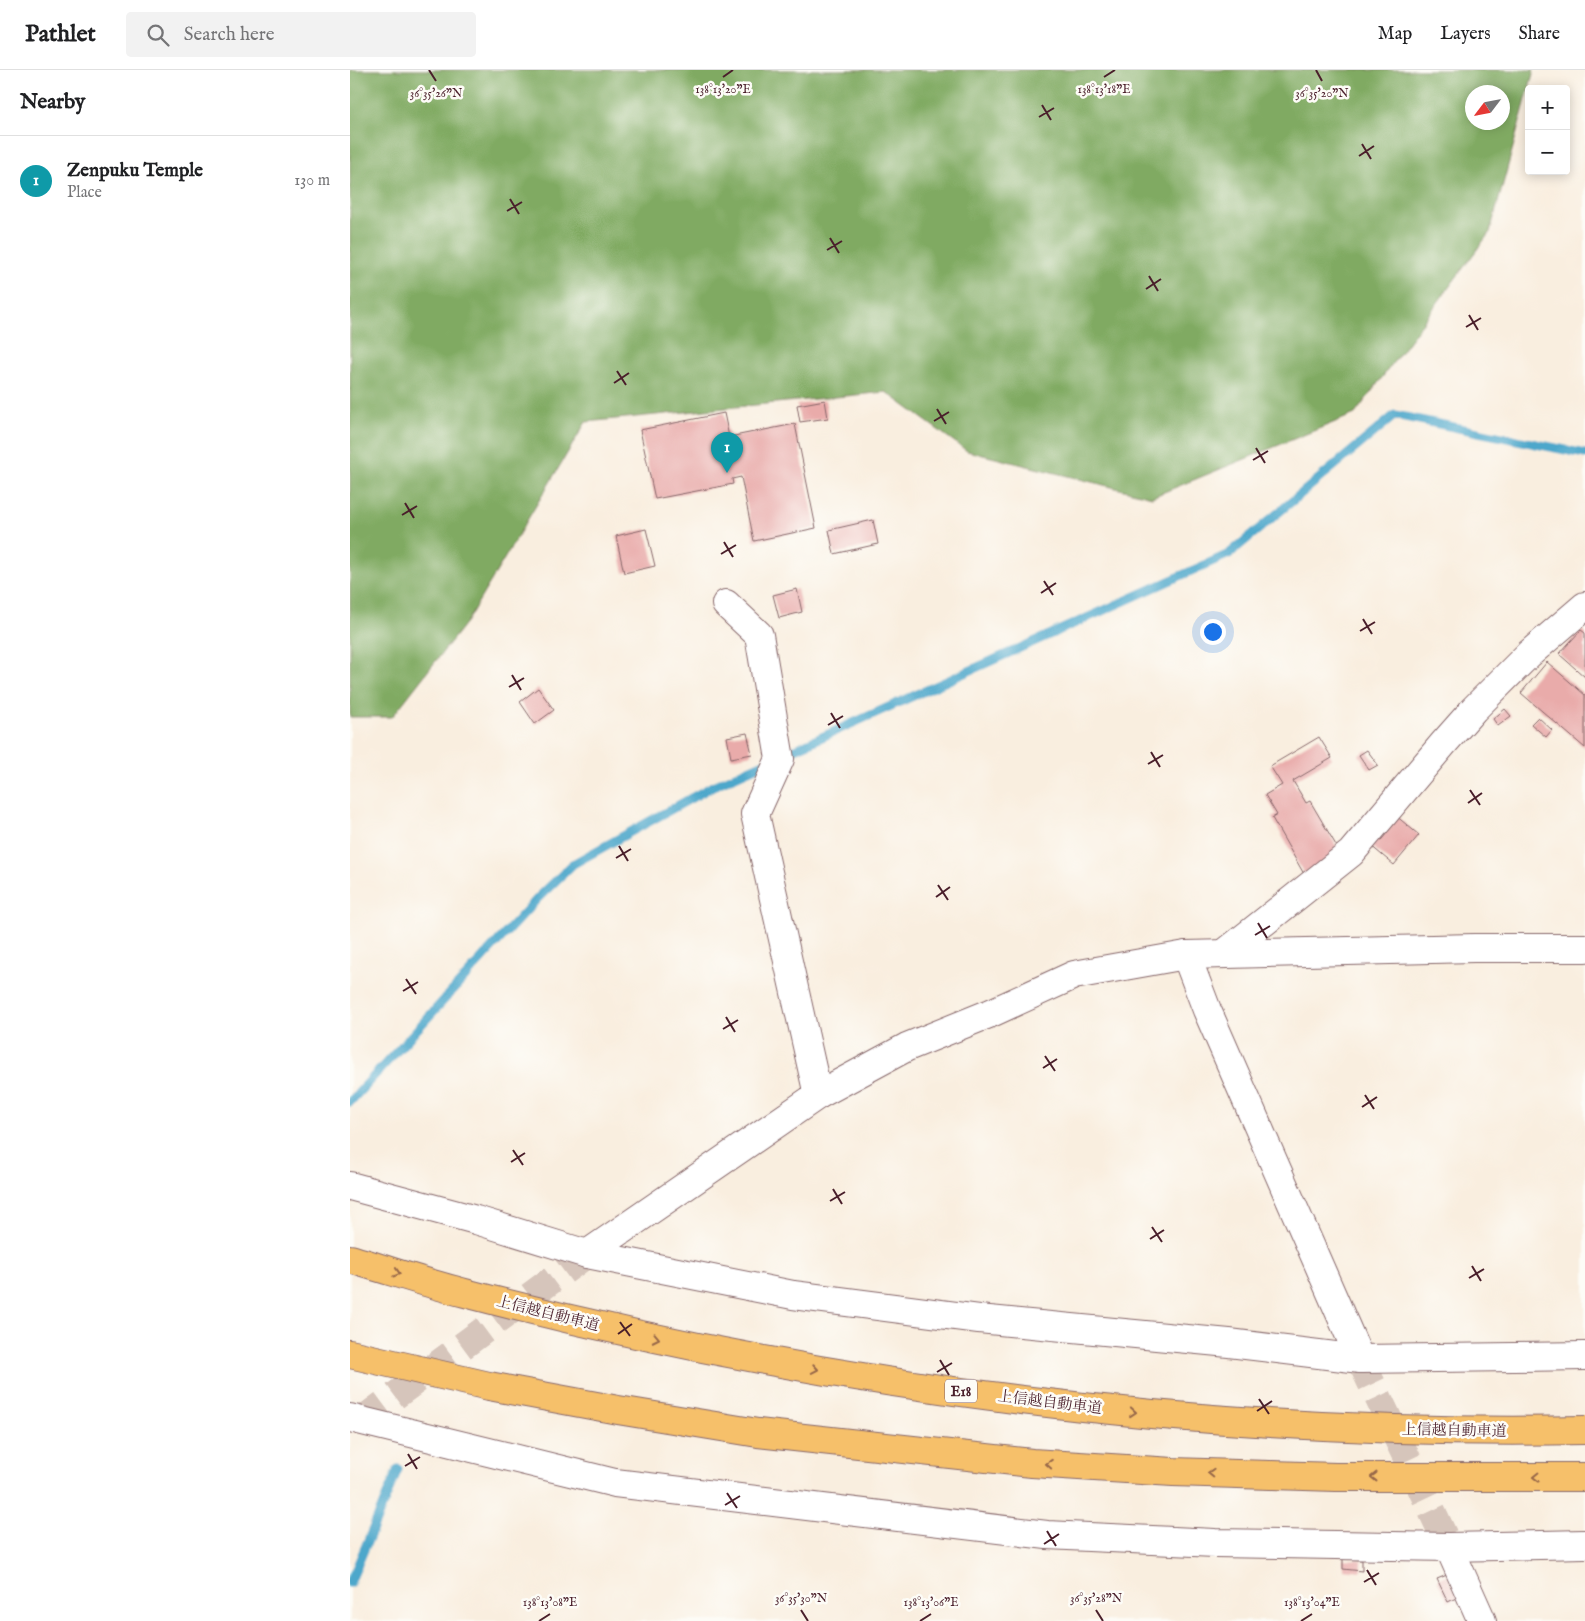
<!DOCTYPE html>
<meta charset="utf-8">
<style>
body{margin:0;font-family:"IM FELL English","Noto Serif JP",serif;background:#f2f2f2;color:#202124}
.controls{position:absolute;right:15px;top:15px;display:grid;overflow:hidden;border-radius:5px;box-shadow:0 2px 12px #0003}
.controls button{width:45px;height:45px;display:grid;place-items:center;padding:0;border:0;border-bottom:1px solid #e0e0e0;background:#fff;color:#202124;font:25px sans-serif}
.compass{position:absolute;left:1115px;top:15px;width:45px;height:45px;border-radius:50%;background:#fff;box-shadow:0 2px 12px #0003;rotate:238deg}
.you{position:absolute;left:862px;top:561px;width:18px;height:18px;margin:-12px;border:4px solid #fff;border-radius:50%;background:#1a73e8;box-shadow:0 0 0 8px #1a73e833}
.badge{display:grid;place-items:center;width:32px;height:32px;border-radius:50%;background:#b45309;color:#fff;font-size:16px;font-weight:700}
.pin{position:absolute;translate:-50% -41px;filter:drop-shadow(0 1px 2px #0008)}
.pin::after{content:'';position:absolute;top:26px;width:18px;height:15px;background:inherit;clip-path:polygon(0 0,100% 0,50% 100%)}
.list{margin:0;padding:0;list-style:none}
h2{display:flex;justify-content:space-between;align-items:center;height:65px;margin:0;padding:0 20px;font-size:21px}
h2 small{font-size:16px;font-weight:400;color:#757577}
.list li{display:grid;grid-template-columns:32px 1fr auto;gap:15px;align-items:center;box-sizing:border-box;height:90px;padding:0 20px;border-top:1px solid #e0e0e0}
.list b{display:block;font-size:19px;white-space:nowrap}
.list p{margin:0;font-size:16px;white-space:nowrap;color:#757577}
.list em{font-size:16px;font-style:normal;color:#757577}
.icon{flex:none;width:28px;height:28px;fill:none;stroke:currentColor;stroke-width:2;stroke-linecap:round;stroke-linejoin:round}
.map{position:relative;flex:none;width:1235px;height:1551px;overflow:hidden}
header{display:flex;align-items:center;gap:30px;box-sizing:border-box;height:70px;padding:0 25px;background:#fff;border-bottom:1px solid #e0e0e0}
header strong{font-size:24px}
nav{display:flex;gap:28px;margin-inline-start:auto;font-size:18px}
.search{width:350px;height:45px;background:#f2f2f2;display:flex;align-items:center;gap:12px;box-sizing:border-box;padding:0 18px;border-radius:5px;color:#757577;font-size:19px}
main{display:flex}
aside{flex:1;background:#fff}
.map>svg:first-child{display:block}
.forest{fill:#80aa62;stroke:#656446;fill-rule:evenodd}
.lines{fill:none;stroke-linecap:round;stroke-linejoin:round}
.stream{stroke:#4ea7cb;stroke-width:9}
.building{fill:#e9abaa}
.minor-tunnel{stroke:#d6c5bb;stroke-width:28;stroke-dasharray:28 14;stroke-linecap:butt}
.minor-casing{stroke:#87676a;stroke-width:30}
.highway-casing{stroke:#87676a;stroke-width:30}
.minor{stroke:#fff;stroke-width:28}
.highway{stroke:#f6c06b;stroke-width:28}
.oneway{stroke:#976748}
.ticks{fill:none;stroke:#4a1f2b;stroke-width:2}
.labels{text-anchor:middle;stroke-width:5;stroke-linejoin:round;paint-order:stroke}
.shield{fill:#fdfcf7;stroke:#806168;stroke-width:1}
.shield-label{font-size:14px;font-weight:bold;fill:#4a1f2b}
.street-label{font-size:15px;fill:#4a1f2b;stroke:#fdfcf7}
.ticks-label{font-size:12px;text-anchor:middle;fill:#4a1f2b;stroke:#fdfcf7;stroke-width:5;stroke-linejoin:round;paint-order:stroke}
</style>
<header>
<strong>Pathlet</strong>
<div class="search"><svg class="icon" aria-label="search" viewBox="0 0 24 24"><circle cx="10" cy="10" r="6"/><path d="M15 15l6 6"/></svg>Search here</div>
<nav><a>Map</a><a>Layers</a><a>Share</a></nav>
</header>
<main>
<aside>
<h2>Nearby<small></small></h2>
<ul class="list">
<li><span class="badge" style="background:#0f9aa8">1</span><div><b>Zenpuku Temple</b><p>Place</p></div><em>130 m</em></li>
</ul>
</aside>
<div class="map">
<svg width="1235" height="1551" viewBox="0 0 1235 1551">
<rect width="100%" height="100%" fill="#fdfcf7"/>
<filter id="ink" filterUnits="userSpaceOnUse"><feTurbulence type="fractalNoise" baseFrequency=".02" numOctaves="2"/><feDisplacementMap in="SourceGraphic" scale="10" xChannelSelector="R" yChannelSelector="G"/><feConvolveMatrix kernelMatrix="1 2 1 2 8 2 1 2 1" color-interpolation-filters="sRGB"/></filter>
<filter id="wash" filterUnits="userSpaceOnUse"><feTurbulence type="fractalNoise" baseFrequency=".0096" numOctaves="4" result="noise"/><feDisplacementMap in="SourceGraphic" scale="20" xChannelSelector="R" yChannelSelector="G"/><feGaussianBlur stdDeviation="1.12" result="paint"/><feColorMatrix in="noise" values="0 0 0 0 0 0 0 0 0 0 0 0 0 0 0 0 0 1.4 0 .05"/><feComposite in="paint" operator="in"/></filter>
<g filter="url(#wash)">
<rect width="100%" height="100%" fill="#f9eedf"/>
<!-- forest -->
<path class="forest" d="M 0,0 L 1184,0 L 1140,162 L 1005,344 L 802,427 L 617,381 L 536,322 L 236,352 L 117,551 L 42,647 L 0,647 ZM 1122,22 L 1152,22 L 1152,52 L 1122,52 Z"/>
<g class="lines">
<!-- stream -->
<g class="stream">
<path d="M 0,1032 L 188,828 L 223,794 L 363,716 L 879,484 L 1045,345 L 1235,384"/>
<path d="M 0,1513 L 48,1399"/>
</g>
</g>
<g id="blocks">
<!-- building -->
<g class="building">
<path d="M 475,330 L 478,348 L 450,352 L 447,335 Z"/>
<path d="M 374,343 L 379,367 L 445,354 L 466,458 L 404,471 L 391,407 L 382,409 L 383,414 L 305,429 L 290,360 Z"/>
<path d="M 523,450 L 528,474 L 484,484 L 479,460 Z"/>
<path d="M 296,459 L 305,496 L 274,503 L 266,466 Z"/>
<path d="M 447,519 L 452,542 L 429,548 L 423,525 Z"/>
<path d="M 1231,560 L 1235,563 L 1235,607 L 1209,584 Z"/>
<path d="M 1197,592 L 1235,625 L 1235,678 L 1171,623 Z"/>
<path d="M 188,618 L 204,640 L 185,654 L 170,632 Z"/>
<path d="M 1155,639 L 1161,646 L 1148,656 L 1143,649 Z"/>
<path d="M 1188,647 L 1202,660 L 1196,667 L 1181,654 Z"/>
<path d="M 397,663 L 402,684 L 381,688 L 377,667 Z"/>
<path d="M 969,667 L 982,688 L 943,711 L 956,733 L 960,731 L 990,782 L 954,804 L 922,748 L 927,745 L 915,725 L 932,715 L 920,696 Z"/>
<path d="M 1017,680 L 1028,695 L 1019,700 L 1009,685 Z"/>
<path d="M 1045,745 L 1069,765 L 1044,795 L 1020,775 Z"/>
<path d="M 993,1489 L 1012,1490 L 1012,1501 L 993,1499 Z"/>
<path d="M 1097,1505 L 1108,1527 L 1098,1532 L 1087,1509 Z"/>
</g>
</g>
</g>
<g filter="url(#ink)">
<use href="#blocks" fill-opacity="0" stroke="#87676a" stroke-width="1"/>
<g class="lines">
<!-- minor-tunnel -->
<g class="minor-tunnel">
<path d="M 1010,1289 L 1099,1477"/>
<path d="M 11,1351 L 237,1184"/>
</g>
<!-- minor casing -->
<g class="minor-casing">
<g id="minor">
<path d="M 376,534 L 409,565 L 430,689 L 405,744 L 468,1025"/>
<path d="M 875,883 L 1001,783 L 1093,674 L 1124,639 L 1179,584 L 1235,536"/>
<path d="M 836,885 L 857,940 L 1010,1289"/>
<path d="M 0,1116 L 126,1150 L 237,1184 L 443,1225 L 629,1249 L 879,1273 L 1010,1289 L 1235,1286"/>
<path d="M 237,1184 L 468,1025 L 557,977 L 641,943 L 724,905 L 836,885 L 1124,878 L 1235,878"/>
<path d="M 0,1348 L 265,1413 L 697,1465 L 865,1473 L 1099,1477 L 1235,1474"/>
<path d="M 1099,1477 L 1132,1551"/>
</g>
</g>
<!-- highway casing -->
<g class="highway-casing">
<g id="highway">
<path d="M 0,1189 C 38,1200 76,1213 115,1223 C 479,1318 858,1367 1235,1360"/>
<path d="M 0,1284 L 139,1316 L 268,1340 L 408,1363 L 682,1393 L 823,1402 L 986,1407 L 1235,1407"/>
</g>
</g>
<!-- minor -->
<use href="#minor" class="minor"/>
<!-- highway -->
<use href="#highway" class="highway"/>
</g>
<!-- one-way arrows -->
<defs><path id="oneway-chevron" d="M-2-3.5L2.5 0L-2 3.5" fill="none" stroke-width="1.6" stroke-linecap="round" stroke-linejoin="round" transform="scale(1.25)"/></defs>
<g class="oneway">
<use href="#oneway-chevron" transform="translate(47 1203) rotate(17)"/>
<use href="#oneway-chevron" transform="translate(306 1268) rotate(12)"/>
<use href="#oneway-chevron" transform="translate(465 1299) rotate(10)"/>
<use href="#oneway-chevron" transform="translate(783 1342) rotate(5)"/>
<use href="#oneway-chevron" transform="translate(699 1394) rotate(-176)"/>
<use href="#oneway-chevron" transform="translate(861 1403) rotate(-178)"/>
<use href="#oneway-chevron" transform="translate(1024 1407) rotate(-180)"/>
<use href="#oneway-chevron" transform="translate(1186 1407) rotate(179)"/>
</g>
</g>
<!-- ticks -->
<path class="ticks" d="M 79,0 L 86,11M 966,0 L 972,11M 373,7 L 383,0M 754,7 L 765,0M 692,35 L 701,50M 689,47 L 704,38M 1012,74 L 1021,89M 1009,86 L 1024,76M 160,129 L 169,144M 157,141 L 172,132M 480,168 L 489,183M 477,180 L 492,171M 799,206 L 808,221M 796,219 L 811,209M 1119,245 L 1128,260M 1116,257 L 1131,248M 267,301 L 276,315M 264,313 L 279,303M 587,339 L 596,354M 584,351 L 599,342M 906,378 L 915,393M 903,390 L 918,381M 55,433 L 64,448M 52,445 L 67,436M 374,472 L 383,487M 371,484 L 386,475M 694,511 L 703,525M 691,523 L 706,513M 1013,549 L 1022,564M 1010,561 L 1025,552M 162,605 L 171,620M 159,617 L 174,608M 481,643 L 490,658M 478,655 L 493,646M 801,682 L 810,697M 798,694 L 813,685M 1120,720 L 1130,735M 1118,733 L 1132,723M 269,776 L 278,791M 266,788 L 281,779M 588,815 L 598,830M 586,827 L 600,817M 908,853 L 917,868M 905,865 L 920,856M 56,909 L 66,924M 53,921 L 68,912M 376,947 L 385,962M 373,959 L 388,950M 695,986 L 705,1001M 693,998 L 707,989M 1015,1025 L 1024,1039M 1012,1037 L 1027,1027M 163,1080 L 173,1095M 161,1092 L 175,1083M 483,1119 L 492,1134M 480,1131 L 495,1122M 802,1157 L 812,1172M 800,1169 L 814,1160M 1122,1196 L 1131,1211M 1119,1208 L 1134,1199M 270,1252 L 280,1266M 268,1264 L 282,1254M 590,1290 L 599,1305M 587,1302 L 602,1293M 909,1329 L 919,1344M 907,1341 L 922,1331M 58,1384 L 67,1399M 55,1396 L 70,1387M 377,1423 L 387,1438M 375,1435 L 390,1426M 697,1461 L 706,1476M 694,1474 L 709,1464M 1017,1500 L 1026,1515M 1014,1512 L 1029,1503M 451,1540 L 458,1551M 746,1540 L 753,1551M 189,1551 L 200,1544M 570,1551 L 581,1544M 951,1551 L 962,1544"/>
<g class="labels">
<!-- shield labels -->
<rect class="shield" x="595" y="1309.5" width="32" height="23" rx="4"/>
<g class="shield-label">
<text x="611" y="1326">E18</text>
</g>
<!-- street labels -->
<g class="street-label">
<text transform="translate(198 1243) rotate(14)" y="5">上信越自動車道</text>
<text transform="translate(700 1332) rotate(7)" y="5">上信越自動車道</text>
<text transform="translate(1104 1360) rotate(1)" y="5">上信越自動車道</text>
</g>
</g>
<g class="ticks-label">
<text x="373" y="23">138°13'20"E</text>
<text x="754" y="23">138°13'18"E</text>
<text x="972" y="27">36°35'20"N</text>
<text x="86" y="27">36°35'26"N</text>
<text x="451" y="1532">36°35'30"N</text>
<text x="746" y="1532">36°35'28"N</text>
<text x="200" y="1536">138°13'08"E</text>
<text x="581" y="1536">138°13'06"E</text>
<text x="962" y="1536">138°13'04"E</text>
</g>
</svg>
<div class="controls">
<button>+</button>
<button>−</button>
</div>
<svg class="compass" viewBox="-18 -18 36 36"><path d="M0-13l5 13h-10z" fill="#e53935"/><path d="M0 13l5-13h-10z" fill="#757577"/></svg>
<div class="you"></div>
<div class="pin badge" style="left:377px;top:403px;background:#0f9aa8">1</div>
</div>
</main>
